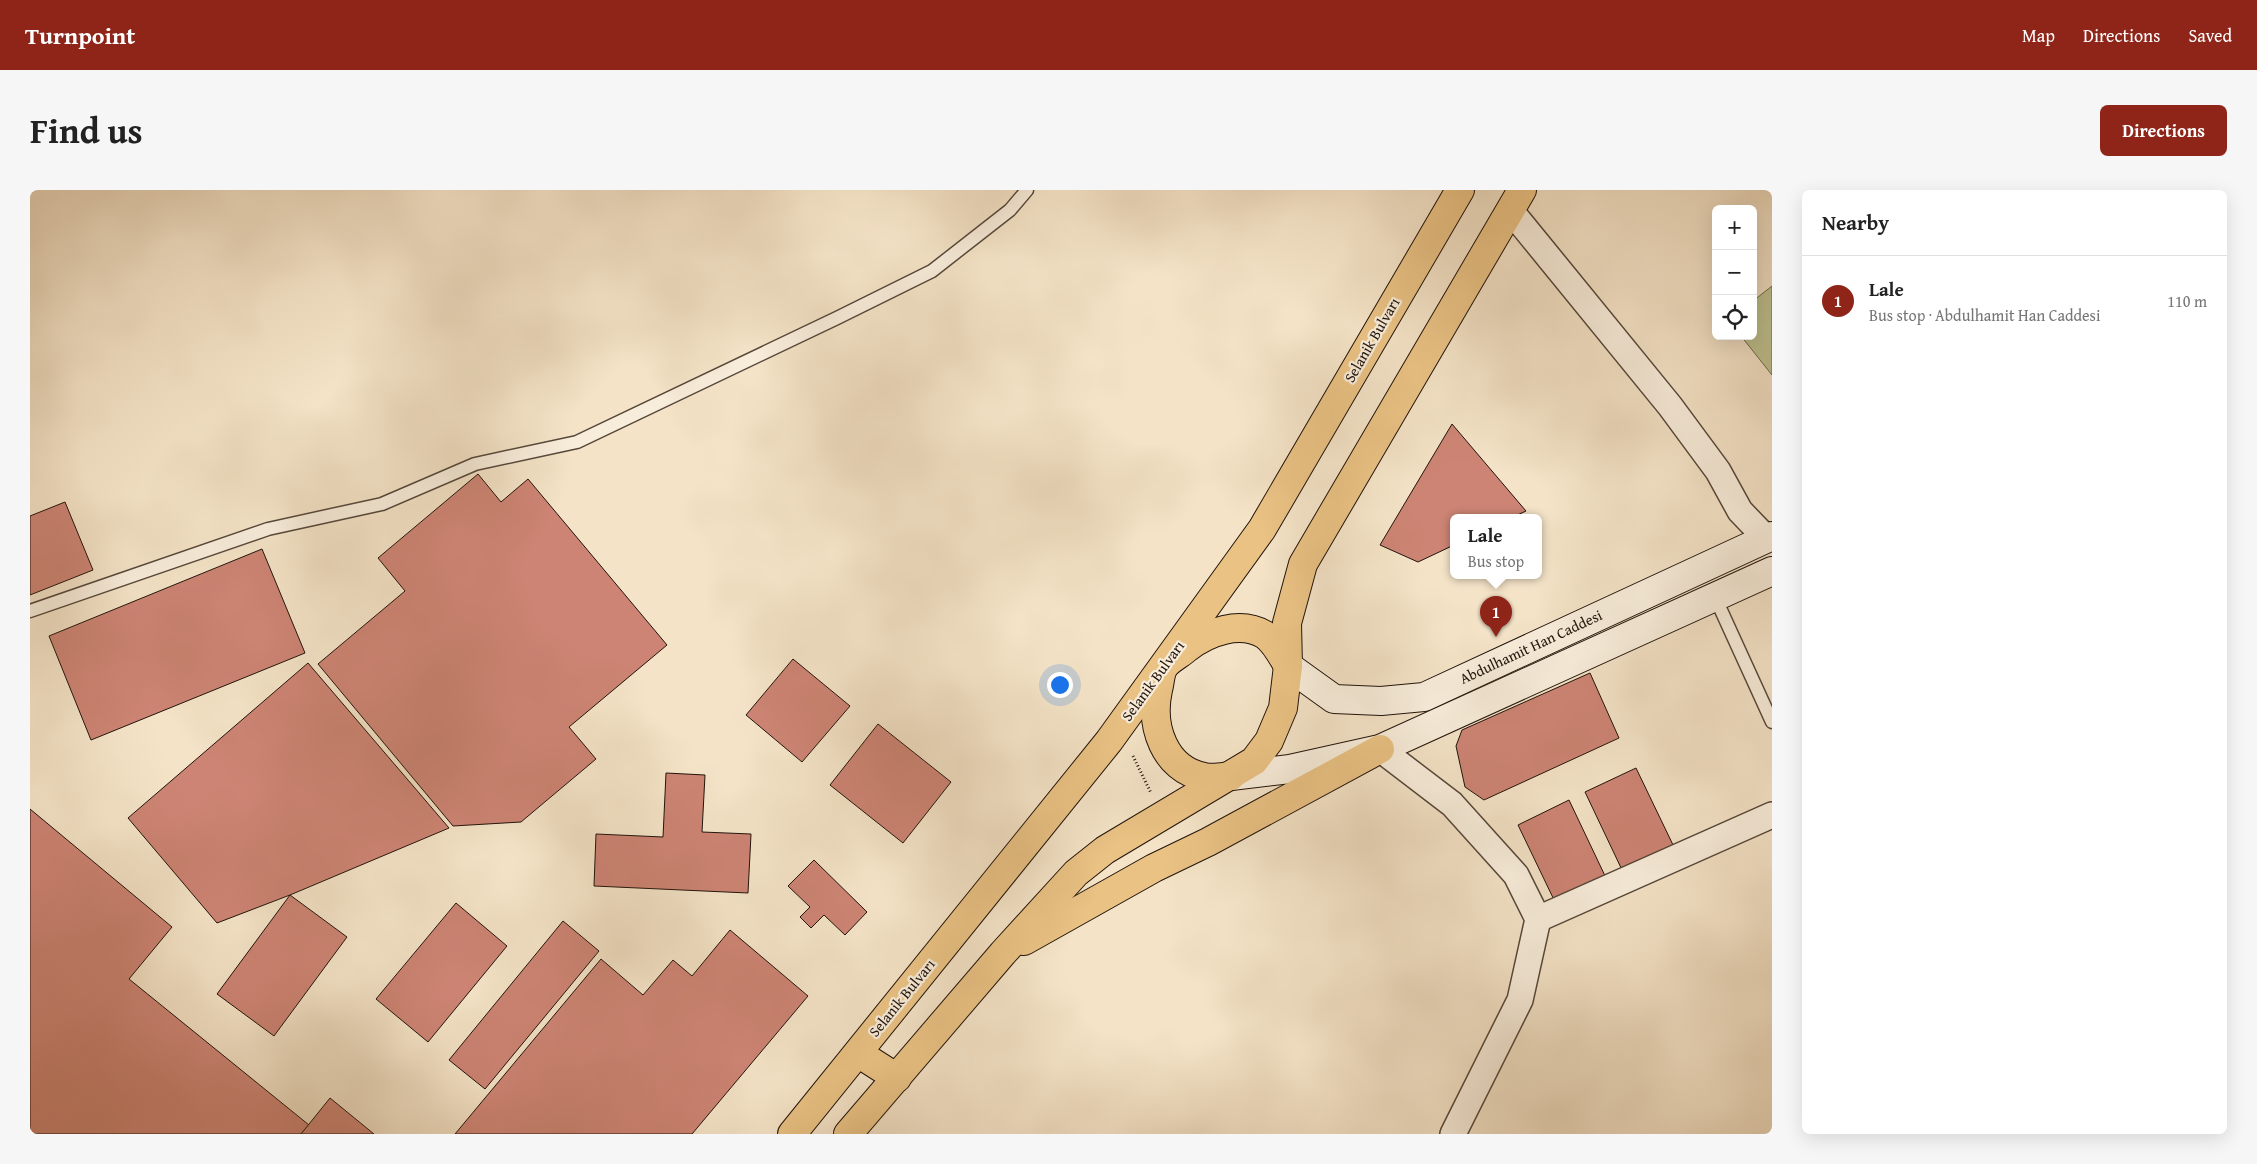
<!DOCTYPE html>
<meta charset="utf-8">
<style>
body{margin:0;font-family:"Gentium Book Plus",serif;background:#f6f6f6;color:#222}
.controls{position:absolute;right:15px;top:15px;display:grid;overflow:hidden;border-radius:8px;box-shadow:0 5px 20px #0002}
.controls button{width:45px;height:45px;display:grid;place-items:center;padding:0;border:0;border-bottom:1px solid #e0e0e0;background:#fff;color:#222;font:25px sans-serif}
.you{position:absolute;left:1029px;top:494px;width:18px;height:18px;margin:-12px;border:4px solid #fff;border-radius:50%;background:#1a73e8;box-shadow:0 0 0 8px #1a73e833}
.badge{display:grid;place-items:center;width:32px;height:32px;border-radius:50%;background:#8f2418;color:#fff;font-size:16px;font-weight:700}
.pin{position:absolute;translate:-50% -41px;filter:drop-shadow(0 1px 2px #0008)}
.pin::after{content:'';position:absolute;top:26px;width:18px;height:15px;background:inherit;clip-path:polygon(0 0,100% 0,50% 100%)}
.popup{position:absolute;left:1420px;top:324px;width:92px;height:65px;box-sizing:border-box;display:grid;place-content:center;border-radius:8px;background:#fff;filter:drop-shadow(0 1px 4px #0005);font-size:16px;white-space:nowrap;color:#767676}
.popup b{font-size:19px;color:#222}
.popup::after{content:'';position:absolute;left:50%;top:100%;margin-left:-10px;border:10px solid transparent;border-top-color:#fff}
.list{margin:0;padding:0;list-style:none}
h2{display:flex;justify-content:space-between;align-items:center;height:65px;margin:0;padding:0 20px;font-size:21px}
h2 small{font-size:16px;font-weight:400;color:#767676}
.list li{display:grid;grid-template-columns:32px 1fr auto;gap:15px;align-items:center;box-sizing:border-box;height:90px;padding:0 20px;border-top:1px solid #e0e0e0}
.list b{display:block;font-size:19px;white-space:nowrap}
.list p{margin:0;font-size:16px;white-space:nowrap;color:#767676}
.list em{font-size:16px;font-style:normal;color:#767676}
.icon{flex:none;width:28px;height:28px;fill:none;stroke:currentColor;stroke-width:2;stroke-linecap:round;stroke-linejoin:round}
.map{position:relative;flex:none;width:1742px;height:944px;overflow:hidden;border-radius:8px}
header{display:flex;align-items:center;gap:30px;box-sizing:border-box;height:70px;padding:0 25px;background:#8f2418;color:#fff}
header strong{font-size:24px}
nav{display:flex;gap:28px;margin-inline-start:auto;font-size:18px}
.intro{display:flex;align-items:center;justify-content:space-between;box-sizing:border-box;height:120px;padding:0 30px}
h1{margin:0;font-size:35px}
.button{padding:12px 22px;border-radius:8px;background:#8f2418;color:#fff;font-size:18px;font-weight:700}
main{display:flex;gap:30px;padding:0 30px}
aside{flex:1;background:#fff;border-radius:8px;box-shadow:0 5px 20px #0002}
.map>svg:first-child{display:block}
.green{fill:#c0c392;stroke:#706b4e}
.building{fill:#cd8474;stroke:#21130b}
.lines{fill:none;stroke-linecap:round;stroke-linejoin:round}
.lane-casing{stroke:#56473a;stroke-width:15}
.street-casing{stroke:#56473a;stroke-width:28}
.secondary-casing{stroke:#21130b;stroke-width:30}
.primary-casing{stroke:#21130b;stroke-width:30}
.path{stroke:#21130b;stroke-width:3;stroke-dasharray:1 2.5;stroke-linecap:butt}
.lane{stroke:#f8eddb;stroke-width:12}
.street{stroke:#f8eddb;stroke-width:25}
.secondary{stroke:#f8eddb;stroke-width:28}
.primary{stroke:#eac284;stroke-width:28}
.labels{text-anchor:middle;stroke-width:4.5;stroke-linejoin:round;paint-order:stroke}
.street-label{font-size:15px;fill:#21130b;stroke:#f8eddb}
</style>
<header>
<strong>Turnpoint</strong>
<nav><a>Map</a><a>Directions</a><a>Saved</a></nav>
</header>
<div class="intro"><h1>Find us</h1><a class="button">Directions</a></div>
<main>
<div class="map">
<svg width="1742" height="944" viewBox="0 0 1742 944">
<rect width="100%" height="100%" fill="#f4e3c7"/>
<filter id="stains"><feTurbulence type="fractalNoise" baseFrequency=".004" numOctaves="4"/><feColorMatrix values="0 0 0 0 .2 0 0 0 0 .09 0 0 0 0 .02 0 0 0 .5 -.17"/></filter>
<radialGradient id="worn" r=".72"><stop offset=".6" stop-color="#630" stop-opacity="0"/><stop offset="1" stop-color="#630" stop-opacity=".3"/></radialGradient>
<!-- green -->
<path class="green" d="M 1742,96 L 1742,185 L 1711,146 L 1723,146 L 1723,111 Z"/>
<!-- building -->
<g class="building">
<path d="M 1422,234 L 1496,321 L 1481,328 L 1424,328 L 1424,355 L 1388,372 L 1350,355 Z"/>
<path d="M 448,284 L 471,312 L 498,289 L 637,455 L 539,537 L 566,569 L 491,632 L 423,636 L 288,474 L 375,401 L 348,368 Z"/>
<path d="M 35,312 L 63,380 L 0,405 L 0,326 Z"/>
<path d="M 232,359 L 275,463 L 61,550 L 19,446 Z"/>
<path d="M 763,469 L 820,516 L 772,572 L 716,525 Z"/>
<path d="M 278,473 L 419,638 L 260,705 L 187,733 L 98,628 Z"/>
<path d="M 1560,483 L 1589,548 L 1454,610 L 1435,597 L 1426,556 L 1432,540 Z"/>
<path d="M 848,534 L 921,592 L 873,653 L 800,595 Z"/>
<path d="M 1606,578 L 1644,657 L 1593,682 L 1555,602 Z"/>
<path d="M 636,583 L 675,585 L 672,642 L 721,644 L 718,703 L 564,696 L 566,644 L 633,647 Z"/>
<path d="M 1539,610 L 1577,690 L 1526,714 L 1488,635 Z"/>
<path d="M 0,619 L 142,737 L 99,789 L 279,935 L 271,944 L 0,944 Z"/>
<path d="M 784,670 L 837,722 L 815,745 L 794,725 L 781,738 L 770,727 L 780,717 L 758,696 Z"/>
<path d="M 260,705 L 317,747 L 244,846 L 187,804 Z"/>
<path d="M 426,713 L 477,756 L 398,852 L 346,809 Z"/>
<path d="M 533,731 L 569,761 L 455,899 L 419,870 Z"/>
<path d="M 700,740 L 778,806 L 662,944 L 425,944 L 571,769 L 613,805 L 643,770 L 662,786 Z"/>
<path d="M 300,908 L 344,944 L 271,944 Z"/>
</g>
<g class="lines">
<!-- lane casing -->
<g class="lane-casing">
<g id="lane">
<path d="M 1685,407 L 1742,532"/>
<path d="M 0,421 L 238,339 L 352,314 L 445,274 L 547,252 L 807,128 L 902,81 L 980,20 L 997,0"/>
</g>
</g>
<!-- street casing -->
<g class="street-casing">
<g id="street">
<path d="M 1481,21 L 1640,216 L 1688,281 L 1710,321 L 1736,348"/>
<path d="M 1350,559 L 1422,614 L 1486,685 L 1508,729 L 1490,810 L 1423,944"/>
<path d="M 1508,729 L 1742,625"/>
</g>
</g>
<!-- secondary casing -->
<g class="secondary-casing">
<g id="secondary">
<path d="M 1258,476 L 1304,509 L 1351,511 L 1394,507 L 1742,346"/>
<path d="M 1201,586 L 1260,579 L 1350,559 L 1742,381"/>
</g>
</g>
<!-- primary casing -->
<g class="primary-casing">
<g id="primary">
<path d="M 1201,586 C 1192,587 1182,589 1174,587 C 1134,579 1120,536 1128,500 C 1130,493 1130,483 1134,477 C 1138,470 1151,464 1157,458 C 1178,442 1210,430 1235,445 C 1245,452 1252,466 1258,476"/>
<path d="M 994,751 L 1124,678 L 1178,652 L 1350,559"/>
<path d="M 828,863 L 867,888"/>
<path d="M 762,944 L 1079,551 L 1232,339 L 1430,0"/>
<path d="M 818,944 L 973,763 L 1046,683 L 1075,660 L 1224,571 L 1239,551 L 1253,518 L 1258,476 L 1257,433 L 1273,374 L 1492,0"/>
</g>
</g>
<!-- path -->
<path class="path" d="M 1103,566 L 1121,603"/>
<!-- lane -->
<use href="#lane" class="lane"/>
<!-- street -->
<use href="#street" class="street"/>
<!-- secondary -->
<use href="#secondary" class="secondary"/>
<!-- primary -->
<use href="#primary" class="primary"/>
</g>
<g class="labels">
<!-- street labels -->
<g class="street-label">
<text transform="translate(1342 150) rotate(-60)" y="5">Selanik Bulvarı</text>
<text transform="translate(1501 457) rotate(-25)" y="5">Abdulhamit Han Caddesi</text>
<text transform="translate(1123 491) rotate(-54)" y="5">Selanik Bulvarı</text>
<text transform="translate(872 808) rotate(-51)" y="5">Selanik Bulvarı</text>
</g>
</g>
<rect width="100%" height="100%" filter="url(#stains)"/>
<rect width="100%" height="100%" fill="url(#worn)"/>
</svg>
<div class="controls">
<button>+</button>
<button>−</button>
<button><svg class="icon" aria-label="locate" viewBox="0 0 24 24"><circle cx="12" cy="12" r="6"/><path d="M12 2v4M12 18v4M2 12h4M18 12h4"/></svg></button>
</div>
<div class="you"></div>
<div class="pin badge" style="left:1466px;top:447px">1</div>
<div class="popup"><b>Lale</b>Bus stop</div>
</div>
<aside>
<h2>Nearby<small></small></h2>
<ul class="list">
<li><span class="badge">1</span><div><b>Lale</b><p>Bus stop · Abdulhamit Han Caddesi</p></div><em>110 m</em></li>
</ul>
</aside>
</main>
